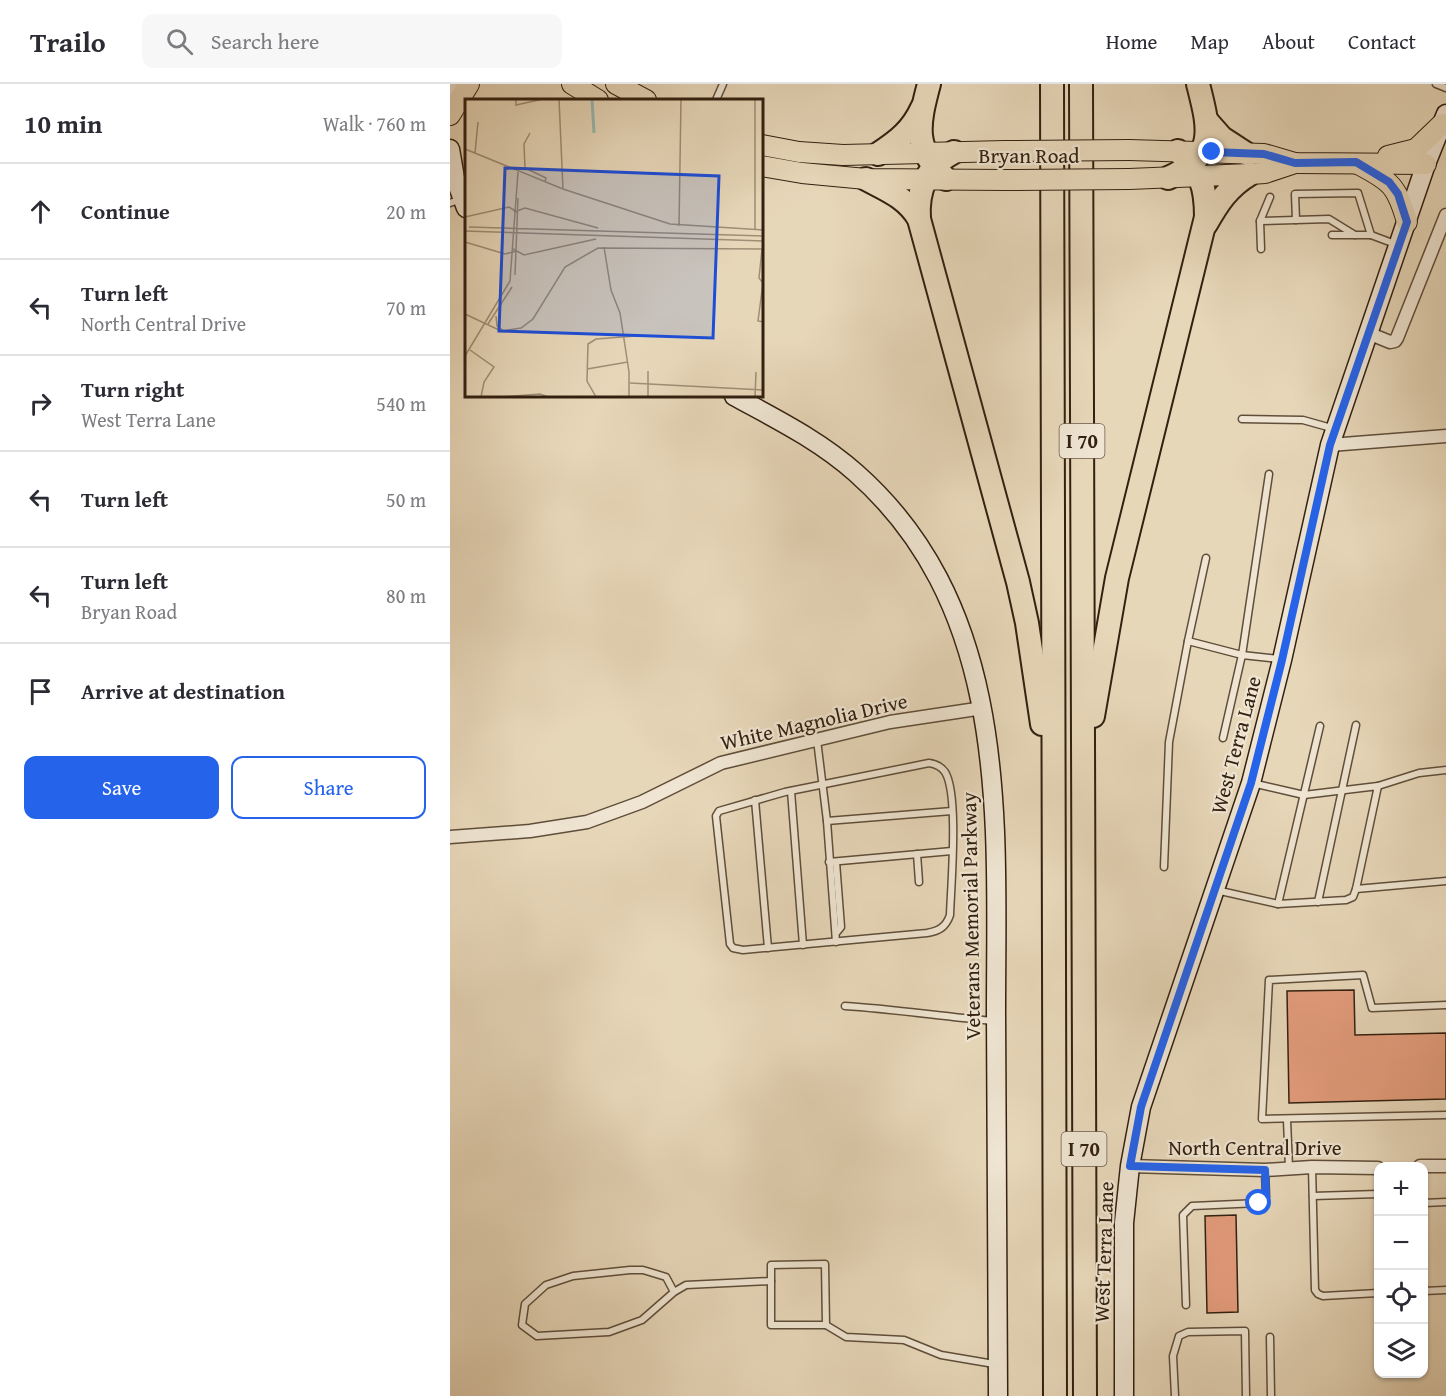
<!DOCTYPE html>
<meta charset="utf-8">
<style>
body{margin:0;font-family:"Gentium Book Plus",serif;background:#f7f7f7;color:#2b2b33}
.controls{position:absolute;right:18px;bottom:18px;display:grid;overflow:hidden;border-radius:12px;box-shadow:0 2px 4px #0004}
.controls button{width:54px;height:54px;display:grid;place-items:center;padding:0;border:0;border-bottom:2px solid #e1e1e2;background:#fff;color:#2b2b33;font:30px sans-serif}
.stop{position:absolute;width:18px;height:18px;margin:-14px;border:4px solid #2563eb;border-radius:50%;background:#fff}
.stop.end{background:#2563eb;border-color:#fff;box-shadow:0 2px 6px #0008}
.list{margin:0;padding:0;list-style:none}
h2{display:flex;justify-content:space-between;align-items:center;height:78px;margin:0;padding:0 24px;font-size:26px}
h2 small{font-size:20px;font-weight:400;color:#7c7c81}
.list li{display:grid;grid-template-columns:39px 1fr auto;gap:18px;align-items:center;box-sizing:border-box;height:96px;padding:0 24px;border-top:2px solid #e1e1e2}
.list b{display:block;font-size:22px;white-space:nowrap}
.list p{margin:0;font-size:20px;white-space:nowrap;color:#7c7c81}
.list em{font-size:20px;font-style:normal;color:#7c7c81}
.actions{display:flex;gap:12px;padding:18px 24px}
.actions a{flex:1;padding:14px 0;border:2px solid #2563eb;border-radius:12px;text-align:center;font-size:21px;color:#2563eb}
.actions .main{background:#2563eb;color:#fff}
.icon{flex:none;width:33px;height:33px;fill:none;stroke:currentColor;stroke-width:2;stroke-linecap:round;stroke-linejoin:round}
.map{position:relative;flex:none;width:996px;height:1312px;overflow:hidden}
header{display:flex;align-items:center;gap:36px;box-sizing:border-box;height:84px;padding:0 30px;background:#fff;border-bottom:2px solid #e1e1e2}
header strong{font-size:28px}
nav{display:flex;gap:33px;margin-inline-start:auto;font-size:21px}
.search{width:420px;height:54px;background:#f7f7f7;display:flex;align-items:center;gap:15px;box-sizing:border-box;padding:0 21px;border-radius:12px;color:#7c7c81;font-size:22px}
main{display:flex}
aside{flex:1;background:#fff}
.map>svg:first-child{display:block}
.building{fill:#e39c7c;stroke:#322010;stroke-width:1.5}
.lines{fill:none;stroke-linecap:round;stroke-linejoin:round}
.lane-casing{stroke:#5f4e3a;stroke-width:9}
.street-casing{stroke:#5f4e3a;stroke-width:15}
.secondary-casing{stroke:#322010;stroke-width:21}
.primary-casing{stroke:#322010;stroke-width:22}
.highway-casing{stroke:#322010;stroke-width:26}
.lane{stroke:#efe5d2;stroke-width:6}
.street{stroke:#efe5d2;stroke-width:12}
.secondary{stroke:#efe5d2;stroke-width:18}
.primary{stroke:#e7d7b9;stroke-width:20}
.highway{stroke:#e7d7b9;stroke-width:22}
.primary-bridge-casing{stroke:#322010;stroke-width:22;stroke-linecap:butt}
.primary-bridge{stroke:#e7d7b9;stroke-width:20}
.route{stroke:#2563eb;stroke-width:8}
.labels{text-anchor:middle;stroke-width:4.5;stroke-linejoin:round;paint-order:stroke}
.shield{fill:#efe5d2;stroke:#6b5b4a;stroke-width:1.5}
.shield-label{font-size:20px;font-weight:bold;fill:#322010}
.street-label{font-size:21px;fill:#322010;stroke:#efe5d2}
.inset-river{fill:none;stroke:#97b9b3;stroke-width:3}
.inset-road{fill:none;stroke:#9f8e75;stroke-width:1.5}
.view{fill:#1d4ed8;fill-opacity:0.15;stroke:#1d4ed8;stroke-width:3}
.inset-edge{fill:none;stroke:#322010;stroke-width:3}
</style>
<header>
<strong>Trailo</strong>
<div class="search"><svg class="icon" aria-label="search" viewBox="0 0 24 24"><circle cx="10" cy="10" r="6"/><path d="M15 15l6 6"/></svg>Search here</div>
<nav><a>Home</a><a>Map</a><a>About</a><a>Contact</a></nav>
</header>
<main>
<aside>
<h2>10 min<small>Walk · 760 m</small></h2>
<ul class="list">
<li><svg class="icon" aria-label="ahead" viewBox="0 0 24 24"><path d="M12 20V5M6 11l6-6 6 6"/></svg><div><b>Continue</b></div><em>20 m</em></li>
<li><svg class="icon" aria-label="left" viewBox="0 0 24 24"><path d="M17 20v-9H6M10 6l-5 5 5 5"/></svg><div><b>Turn left</b><p>North Central Drive</p></div><em>70 m</em></li>
<li><svg class="icon" aria-label="right" viewBox="0 0 24 24"><path d="M7 20v-9h11M14 6l5 5-5 5"/></svg><div><b>Turn right</b><p>West Terra Lane</p></div><em>540 m</em></li>
<li><svg class="icon" aria-label="left" viewBox="0 0 24 24"><path d="M17 20v-9H6M10 6l-5 5 5 5"/></svg><div><b>Turn left</b></div><em>50 m</em></li>
<li><svg class="icon" aria-label="left" viewBox="0 0 24 24"><path d="M17 20v-9H6M10 6l-5 5 5 5"/></svg><div><b>Turn left</b><p>Bryan Road</p></div><em>80 m</em></li>
<li><svg class="icon" aria-label="arrive" viewBox="0 0 24 24"><path d="M6 21V4h12l-3 4 3 4H6"/></svg><div><b>Arrive at destination</b></div></li>
</ul>
<div class="actions"><a class="main">Save</a><a>Share</a></div>
</aside>
<div class="map">
<svg width="996" height="1312" viewBox="0 0 996 1312">
<rect width="100%" height="100%" fill="#e7d7b9"/>
<filter id="stains"><feTurbulence type="fractalNoise" baseFrequency=".00333" numOctaves="4"/><feColorMatrix values="0 0 0 0 .2 0 0 0 0 .09 0 0 0 0 .02 0 0 0 .5 -.17"/></filter>
<radialGradient id="worn" r=".72"><stop offset=".6" stop-color="#630" stop-opacity="0"/><stop offset="1" stop-color="#630" stop-opacity=".3"/></radialGradient>
<!-- building -->
<g class="building">
<path d="M 904,906 L 905,951 L 996,949 L 996,1015 L 839,1019 L 837,907 Z"/>
<path d="M 786,1131 L 788,1228 L 757,1229 L 755,1132 Z"/>
</g>
<g class="lines">
<!-- lane casing -->
<g class="lane-casing">
<g id="lane">
<path d="M 986,0 L 996,4"/>
<path d="M 266,16 L 273,0"/>
<path d="M 0,119 L 12,115"/>
<path d="M 846,136 L 845,110 L 908,109 L 921,151"/>
<path d="M 810,137 L 879,135 L 905,151"/>
<path d="M 882,151 L 921,151 L 945,160"/>
<path d="M 811,165 L 810,137 L 820,113"/>
<path d="M 792,335 L 853,336 L 885,345"/>
<path d="M 756,474 L 738,557 L 792,571 L 819,390"/>
<path d="M 773,654 L 792,571 L 829,575"/>
<path d="M 367,656 L 377,737 L 386,858"/>
<path d="M 479,679 C 485,680 491,682 495,688 C 509,710 501,801 500,831 C 496,843 489,847 477,849 L 293,866 L 283,864 L 280,860 L 266,732 L 269,727 L 335,708 Z"/>
<path d="M 928,702 L 969,689 L 996,686"/>
<path d="M 341,707 L 353,861"/>
<path d="M 305,716 L 318,864"/>
<path d="M 377,737 L 502,727"/>
<path d="M 467,770 L 469,798"/>
<path d="M 379,778 L 502,767"/>
<path d="M 386,778 L 391,843 L 386,849"/>
<path d="M 714,783 L 719,658 L 738,557"/>
<path d="M 906,805 L 996,797"/>
<path d="M 766,806 L 828,820 L 896,816 L 903,813 L 906,805 L 928,702 L 854,711 L 802,699"/>
<path d="M 868,818 L 906,641"/>
<path d="M 828,820 L 870,642"/>
<path d="M 996,921 L 922,924 L 913,891 L 819,896 L 812,1035 L 996,1031"/>
<path d="M 395,922 C 445,925 494,933 544,937"/>
<path d="M 837,1036 L 839,1084"/>
<path d="M 862,1083 L 865,1206 L 868,1210 L 873,1212 L 928,1209"/>
<path d="M 863,1112 L 928,1110"/>
<path d="M 974,1119 L 996,1118"/>
<path d="M 375,1180 L 376,1241 L 321,1241 L 321,1181 Z"/>
<path d="M 974,1207 L 996,1206"/>
<path d="M 224,1208 L 216,1193 L 193,1186 L 180,1186 L 123,1192 L 96,1201 L 75,1220 L 72,1241 L 87,1252 L 159,1248 L 192,1236 L 224,1208 L 236,1201 L 321,1197"/>
<path d="M 736,1221 L 733,1131 L 742,1122 L 809,1119 L 816,1113 L 815,1086"/>
<path d="M 376,1241 L 396,1253 L 454,1256 L 491,1271 L 544,1280"/>
<path d="M 820,1253 L 821,1312"/>
<path d="M 725,1312 L 723,1272 L 729,1252 L 738,1248 L 795,1247 L 796,1312"/>
</g>
</g>
<!-- street casing -->
<g class="street-casing">
<g id="street">
<path d="M 918,249 L 940,258 L 945,257 L 947,254 L 996,131"/>
<path d="M 880,361 L 996,352"/>
<path d="M 0,753 L 80,747 L 137,738 L 192,718 L 271,679 L 440,638 L 533,624"/>
<path d="M 680,1082 L 815,1086 L 862,1083 L 928,1084"/>
<path d="M 970,1082 L 996,1082"/>
</g>
</g>
<!-- secondary casing -->
<g class="secondary-casing">
<g id="secondary">
<path d="M 0,23 L 4,0"/>
<path d="M 0,65 L 5,94 L 16,124"/>
<path d="M 284,312 C 326,335 369,356 406,389 C 562,527 546,739 546,929 C 546,1056 548,1184 548,1312"/>
<path d="M 674,1312 L 674,1139 L 680,1082 L 691,1023 L 801,699 L 832,576 L 880,361 L 976,80 L 996,30"/>
</g>
</g>
<!-- primary casing -->
<g class="primary-casing">
<g id="primary">
<path d="M 122,0 L 148,16"/>
<path d="M 166,0 L 196,16"/>
<path d="M 0,31 L 19,0"/>
<path d="M 312,61 L 349,68 L 393,71 L 555,67"/>
<path d="M 679,66 L 814,70 L 845,79 L 976,80"/>
<path d="M 938,72 L 966,65 L 992,40"/>
<path d="M 908,80 C 941,97 947,102 957,138"/>
<path d="M 312,82 L 352,89 L 416,95 L 555,96"/>
<path d="M 679,95 L 800,90 L 815,89 L 845,79"/>
</g>
</g>
<!-- highway casing -->
<g class="highway-casing">
<g id="highway">
<path d="M 479,0 C 468,41 463,65 496,95"/>
<path d="M 602,0 L 605,1312"/>
<path d="M 631,0 L 635,1312"/>
<path d="M 757,37 L 772,54 L 795,69"/>
<path d="M 428,70 C 448,57 462,46 472,24"/>
<path d="M 718,94 C 768,72 759,44 748,0"/>
<path d="M 416,95 C 437,106 457,114 469,135 L 568,498 L 577,539 L 592,640"/>
<path d="M 469,135 C 467,105 477,82 504,68"/>
<path d="M 756,140 C 768,119 778,103 800,90"/>
<path d="M 643,632 L 667,494 L 756,133 C 756,103 751,87 728,67"/>
</g>
</g>
<!-- lane -->
<use href="#lane" class="lane"/>
<!-- street -->
<use href="#street" class="street"/>
<!-- secondary -->
<use href="#secondary" class="secondary"/>
<!-- primary -->
<use href="#primary" class="primary"/>
<!-- highway -->
<use href="#highway" class="highway"/>
<!-- primary-bridge casing -->
<g class="primary-bridge-casing">
<g id="primary-bridge">
<path d="M 555,67 L 679,66"/>
<path d="M 555,96 L 679,95"/>
</g>
</g>
<!-- primary-bridge -->
<use href="#primary-bridge" class="primary-bridge"/>
</g>
<g class="lines">
<!-- route -->
<path class="route" d="M 762,68 L 814,70 L 845,79 L 906,78 L 939,98 L 948,110 L 957,138 L 880,361 L 832,576 L 801,699 L 691,1023 L 680,1082 L 815,1086 L 816,1113 L 809,1119"/>
</g>
<g class="labels">
<!-- shield labels -->
<g class="shield">
<rect x="609.5" y="340" width="45" height="34" rx="4.5"/>
<rect x="611.5" y="1048" width="45" height="34" rx="4.5"/>
</g>
<g class="shield-label">
<text x="632" y="364">I 70</text>
<text x="634" y="1072">I 70</text>
</g>
<!-- street labels -->
<g class="street-label">
<text x="579" y="79">Bryan Road</text>
<text transform="translate(364 638) rotate(-13)" y="7">White Magnolia Drive</text>
<text transform="translate(786 661) rotate(-75)" y="7">West Terra Lane</text>
<text transform="translate(521 832) rotate(-91)" y="7">Veterans Memorial Parkway</text>
<text x="805" y="1071">North Central Drive</text>
<text transform="translate(654 1168) rotate(-88)" y="7">West Terra Lane</text>
</g>
</g>
<!-- overview -->
<g transform="translate(15 15)">
<rect width="298" height="298" fill="#e7d7b9"/>
<path class="inset-river" d="M 127,0 L 129,34"/>
<path class="inset-road" d="M 51,0 L 51,6 L 78,0M 94,0 L 98,90M 65,34 L 59,45 L 60,69 L 81,79 L 80,83M 0,50 L 98,90 L 205,125 L 299,131M 10,54 L 13,23M 49,113 L 60,109 L 133,129M 0,118 L 44,108 L 52,113M 214,127 L 216,0M 4,128 L 299,137M 290,131 L 290,0M 0,132 L 299,142M 0,143 L 40,155 L 52,152M 139,148 L 146,191 L 155,214 L 164,273 L 164,298M 48,150 L 59,156 L 131,140M 297,150 L 294,179 L 298,184 L 293,222 L 299,223M 50,176 L 53,99M 0,215 L 36,232 L 56,229 L 68,220 L 100,168 L 133,149 L 299,150M 31,217 L 32,227 L 39,232M 23,225 L 47,188M 5,251 L 29,268 L 19,283 L 16,298M 0,257 L 45,182 L 53,73M 122,270 L 163,263M 165,284 L 299,291M 37,298 L 75,295 L 83,298M 131,298 L 122,282 L 123,245 L 131,240 L 171,237M 183,298 L 183,272M 290,298 L 291,273"/>
<path class="view" d="M 40,69 L 254,77 L 248,239 L 34,232 Z"/>
<rect width="298" height="298" class="inset-edge"/>
</g>
<rect width="100%" height="100%" filter="url(#stains)"/>
<rect width="100%" height="100%" fill="url(#worn)"/>
</svg>
<div class="controls">
<button>+</button>
<button>−</button>
<button><svg class="icon" aria-label="locate" viewBox="0 0 24 24"><circle cx="12" cy="12" r="6"/><path d="M12 2v4M12 18v4M2 12h4M18 12h4"/></svg></button>
<button><svg class="icon" aria-label="layers" viewBox="0 0 24 24"><path d="M12 4l9 5-9 5-9-5zM3 14l9 5 9-5"/></svg></button>
</div>
<div class="stop" style="left:809px;top:1119px"></div>
<div class="stop end" style="left:762px;top:68px"></div>
</div>
</main>
